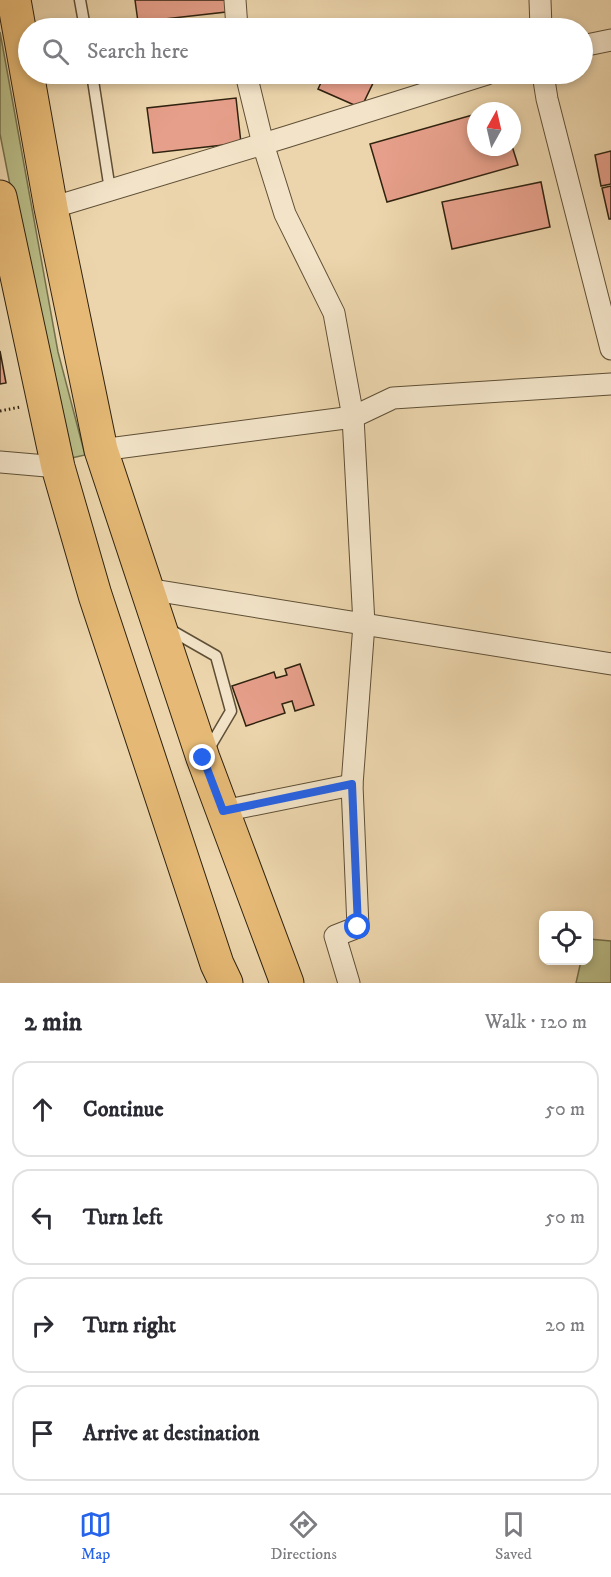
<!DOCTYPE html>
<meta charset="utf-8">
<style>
body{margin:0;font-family:"IM FELL DW Pica",serif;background:#f2f2f3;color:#2b2b33}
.controls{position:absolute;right:18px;bottom:18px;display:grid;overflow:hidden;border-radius:12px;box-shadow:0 3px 9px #0003}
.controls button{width:54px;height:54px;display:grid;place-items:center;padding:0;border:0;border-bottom:2px solid #e1e1e2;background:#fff;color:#2b2b33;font:30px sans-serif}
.compass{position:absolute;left:467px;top:102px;width:54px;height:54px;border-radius:50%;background:#fff;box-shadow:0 3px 9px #0003;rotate:8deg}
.stop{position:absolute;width:18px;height:18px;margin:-14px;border:4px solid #2563eb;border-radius:50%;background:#fff}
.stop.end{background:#2563eb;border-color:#fff;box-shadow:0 2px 6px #0008}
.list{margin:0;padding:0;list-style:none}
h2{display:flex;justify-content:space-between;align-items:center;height:78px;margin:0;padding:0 24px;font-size:26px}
h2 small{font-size:20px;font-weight:400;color:#7c7c81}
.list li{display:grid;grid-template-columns:39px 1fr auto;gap:18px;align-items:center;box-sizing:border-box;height:96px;margin:0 12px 12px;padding:0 12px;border:2px solid #e1e1e2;border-radius:18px}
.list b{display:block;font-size:22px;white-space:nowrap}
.list em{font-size:20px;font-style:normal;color:#7c7c81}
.icon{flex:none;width:33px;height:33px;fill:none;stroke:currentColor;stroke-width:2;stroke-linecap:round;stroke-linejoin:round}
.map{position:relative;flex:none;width:611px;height:983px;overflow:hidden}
.search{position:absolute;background:#fff;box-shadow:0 3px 9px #0003;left:18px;right:18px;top:18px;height:66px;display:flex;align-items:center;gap:15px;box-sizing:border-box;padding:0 21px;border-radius:33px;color:#7c7c81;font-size:22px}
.sheet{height:510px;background:#fff}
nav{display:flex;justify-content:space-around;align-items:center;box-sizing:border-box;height:84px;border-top:2px solid #e1e1e2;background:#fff;font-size:16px;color:#7c7c81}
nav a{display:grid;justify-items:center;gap:3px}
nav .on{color:#2563eb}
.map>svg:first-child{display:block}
.green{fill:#b9bd88;stroke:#74704c;stroke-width:1.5}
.building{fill:#e69f8a;stroke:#2f220f;stroke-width:1.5}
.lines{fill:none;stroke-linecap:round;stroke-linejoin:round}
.lane-casing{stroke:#5e4f36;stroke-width:13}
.street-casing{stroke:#5e4f36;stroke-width:23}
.primary-casing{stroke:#2f220f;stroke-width:35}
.path{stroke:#2f220f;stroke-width:3;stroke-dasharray:1.5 3;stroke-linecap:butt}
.lane{stroke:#f3e4c9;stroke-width:10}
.street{stroke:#f3e4c9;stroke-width:21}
.primary{stroke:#e6ba76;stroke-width:33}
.route{stroke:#2563eb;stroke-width:8}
</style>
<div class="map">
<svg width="611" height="983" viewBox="0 0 611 983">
<rect width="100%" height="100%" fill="#ecd5ac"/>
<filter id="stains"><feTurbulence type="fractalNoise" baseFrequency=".00333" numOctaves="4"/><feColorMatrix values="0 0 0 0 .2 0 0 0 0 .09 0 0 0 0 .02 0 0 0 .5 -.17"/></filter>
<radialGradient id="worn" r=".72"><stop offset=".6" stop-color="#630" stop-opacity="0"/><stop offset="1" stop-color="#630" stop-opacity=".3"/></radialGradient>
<!-- green -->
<g class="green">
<path d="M 0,32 L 58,352 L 85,455 L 67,459 L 46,369 L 0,134 Z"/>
<path d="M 589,939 L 611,941 L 611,983 L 576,983 L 581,961 L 588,960 Z"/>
</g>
<!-- building -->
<g class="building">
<path d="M 135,0 L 225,0 L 226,12 L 138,22 Z"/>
<path d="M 146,74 L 227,74 L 147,83 Z"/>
<path d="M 325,74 L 364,74 L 375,79 L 361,108 L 318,89 Z"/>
<path d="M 236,98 L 241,143 L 153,153 L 147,108 Z"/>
<path d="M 476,114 L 476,147 L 512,146 L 518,165 L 387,202 L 370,144 Z"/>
<path d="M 611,151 L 611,184 L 601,186 L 595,155 Z"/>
<path d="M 541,182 L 550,227 L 452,249 L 442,202 Z"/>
<path d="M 611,186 L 611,219 L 609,219 L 602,188 Z"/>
<path d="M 0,351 L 6,383 L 0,384 Z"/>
<path d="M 300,664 L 314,705 L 295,711 L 292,701 L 282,704 L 285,713 L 246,726 L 232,686 L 274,672 L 276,678 L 287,675 L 285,669 Z"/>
</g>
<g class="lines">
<!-- lane casing -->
<g class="lane-casing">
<g id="lane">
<path d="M 80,0 L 85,28"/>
<path d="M 92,74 L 110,190"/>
<path d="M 167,628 L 216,656 L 231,711 L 208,750"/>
</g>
</g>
<!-- street casing -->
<g class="street-casing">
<g id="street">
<path d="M 235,0 L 237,28"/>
<path d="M 540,0 L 541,28"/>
<path d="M 582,46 L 611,40"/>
<path d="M 246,74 L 263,144 L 285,214 L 334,313 L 353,417 L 364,624 L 352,785 L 358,927 L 335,936 L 349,983"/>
<path d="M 543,74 L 547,99 L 611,349"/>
<path d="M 51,208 L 286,137 L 487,74"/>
<path d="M 101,450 L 353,417 L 393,398 L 611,384"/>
<path d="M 0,462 L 58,467"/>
<path d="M 147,589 L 611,664"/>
<path d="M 223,811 L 352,785"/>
</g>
</g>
<!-- primary casing -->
<g class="primary-casing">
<g id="primary">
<path d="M 14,0 L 51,208 L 101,450 L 203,758 L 287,983"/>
<path d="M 0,197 L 58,467 L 95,595 L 217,964 L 226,983"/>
</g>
</g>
<!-- path -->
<path class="path" d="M 0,411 L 20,407"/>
<!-- lane -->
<use href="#lane" class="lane"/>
<!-- street -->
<use href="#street" class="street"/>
<!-- primary -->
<use href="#primary" class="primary"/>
</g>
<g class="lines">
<!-- route -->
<path class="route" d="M 203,758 L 223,811 L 352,784 L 358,927"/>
</g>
<rect width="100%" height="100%" filter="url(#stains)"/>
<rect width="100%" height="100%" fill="url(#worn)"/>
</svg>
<div class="controls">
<button><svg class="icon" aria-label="locate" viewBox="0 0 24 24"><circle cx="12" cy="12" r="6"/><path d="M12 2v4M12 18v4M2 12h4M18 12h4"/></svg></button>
</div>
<svg class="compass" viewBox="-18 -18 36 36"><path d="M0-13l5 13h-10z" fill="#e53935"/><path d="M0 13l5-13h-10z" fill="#7c7c81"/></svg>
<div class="stop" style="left:358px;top:927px"></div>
<div class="stop end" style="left:203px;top:758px"></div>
<div class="search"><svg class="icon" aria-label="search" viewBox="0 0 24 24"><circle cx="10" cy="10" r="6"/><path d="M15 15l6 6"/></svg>Search here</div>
</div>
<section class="sheet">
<h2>2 min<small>Walk · 120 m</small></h2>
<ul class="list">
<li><svg class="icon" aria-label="ahead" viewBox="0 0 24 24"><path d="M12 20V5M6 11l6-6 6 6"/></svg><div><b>Continue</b></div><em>50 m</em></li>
<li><svg class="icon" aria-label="left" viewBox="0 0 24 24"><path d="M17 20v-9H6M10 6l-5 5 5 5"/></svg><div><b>Turn left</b></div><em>50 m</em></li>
<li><svg class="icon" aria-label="right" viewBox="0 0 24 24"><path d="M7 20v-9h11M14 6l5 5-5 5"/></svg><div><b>Turn right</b></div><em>20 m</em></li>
<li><svg class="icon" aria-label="arrive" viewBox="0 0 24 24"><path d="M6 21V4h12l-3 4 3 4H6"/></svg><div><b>Arrive at destination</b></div></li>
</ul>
</section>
<nav>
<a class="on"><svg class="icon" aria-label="map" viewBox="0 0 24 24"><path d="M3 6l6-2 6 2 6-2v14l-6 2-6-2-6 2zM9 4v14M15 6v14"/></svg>Map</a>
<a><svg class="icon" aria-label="directions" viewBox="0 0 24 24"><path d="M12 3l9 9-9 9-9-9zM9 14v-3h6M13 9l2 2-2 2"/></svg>Directions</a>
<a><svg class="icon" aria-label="saved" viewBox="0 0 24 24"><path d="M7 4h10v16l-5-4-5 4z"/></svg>Saved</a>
</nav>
